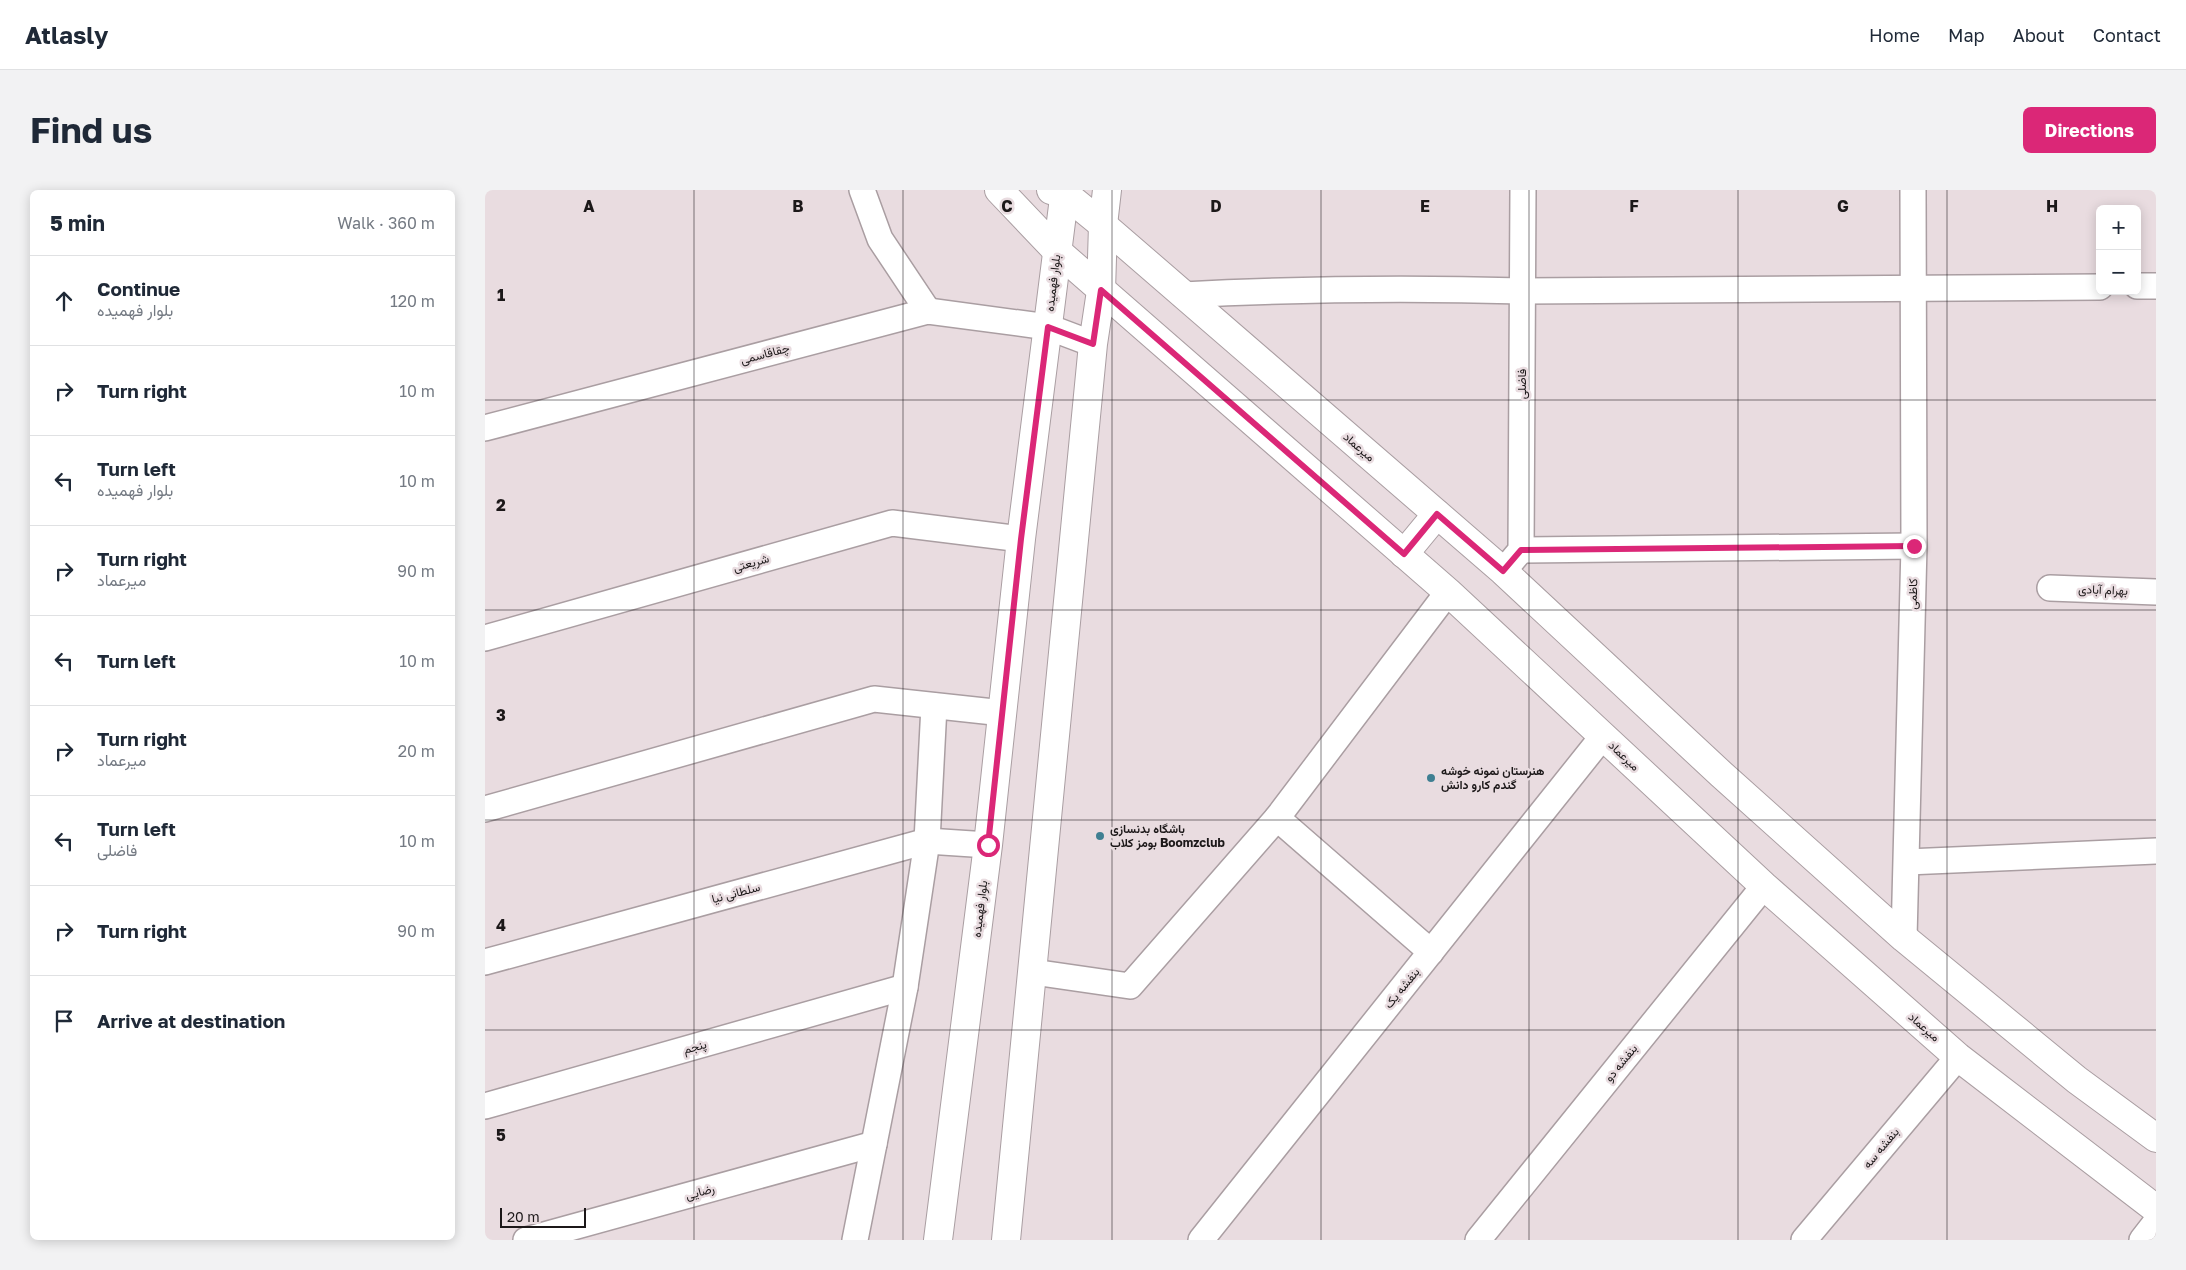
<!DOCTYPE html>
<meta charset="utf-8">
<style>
body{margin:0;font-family:"Golos Text",Vazirmatn,sans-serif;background:#f2f2f3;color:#1f2937}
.controls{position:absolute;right:15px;top:15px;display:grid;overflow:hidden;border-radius:8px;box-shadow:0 2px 12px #0003}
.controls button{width:45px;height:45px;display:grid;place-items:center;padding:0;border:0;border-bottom:1px solid #e0e1e3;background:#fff;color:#1f2937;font:25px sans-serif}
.scale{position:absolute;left:15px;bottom:12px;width:86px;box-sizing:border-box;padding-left:5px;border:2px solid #1c1819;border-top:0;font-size:14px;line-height:18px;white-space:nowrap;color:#1c1819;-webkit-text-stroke:4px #e9dce0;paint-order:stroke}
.stop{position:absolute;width:15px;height:15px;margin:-11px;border:4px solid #db2777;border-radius:50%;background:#fff}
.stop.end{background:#db2777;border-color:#fff;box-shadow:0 1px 5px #0008}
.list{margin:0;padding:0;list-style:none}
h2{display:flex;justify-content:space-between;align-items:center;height:65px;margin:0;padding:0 20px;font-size:21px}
h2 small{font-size:16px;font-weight:400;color:#747a83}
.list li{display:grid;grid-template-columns:32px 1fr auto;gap:15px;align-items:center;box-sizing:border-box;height:90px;padding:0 20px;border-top:1px solid #e0e1e3}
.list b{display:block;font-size:19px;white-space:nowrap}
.list p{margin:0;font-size:16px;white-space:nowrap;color:#747a83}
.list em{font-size:16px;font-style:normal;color:#747a83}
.icon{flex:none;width:28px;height:28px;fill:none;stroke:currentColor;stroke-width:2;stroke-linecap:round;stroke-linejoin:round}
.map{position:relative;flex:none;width:1671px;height:1050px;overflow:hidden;border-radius:8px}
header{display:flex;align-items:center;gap:30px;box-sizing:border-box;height:70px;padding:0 25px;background:#fff;border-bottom:1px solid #e0e1e3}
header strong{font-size:24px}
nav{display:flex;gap:28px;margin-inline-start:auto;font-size:18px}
.intro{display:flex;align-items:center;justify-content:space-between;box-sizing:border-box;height:120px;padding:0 30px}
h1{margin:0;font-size:35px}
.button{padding:12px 22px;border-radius:8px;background:#db2777;color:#fff;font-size:18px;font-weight:700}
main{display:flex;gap:30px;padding:0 30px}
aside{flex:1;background:#fff;border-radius:8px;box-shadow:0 2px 12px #0003}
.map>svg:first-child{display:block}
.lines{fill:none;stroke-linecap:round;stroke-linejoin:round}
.minor-casing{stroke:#aa9ea2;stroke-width:28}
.tertiary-casing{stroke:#aa9ea2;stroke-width:30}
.minor{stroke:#fff;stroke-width:25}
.tertiary{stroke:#fff;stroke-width:28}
.route{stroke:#db2777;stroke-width:6}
.grid{fill:none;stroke:#1c1819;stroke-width:1;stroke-opacity:0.55}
.poi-dot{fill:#3f7f92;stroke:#e9dce0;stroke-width:2}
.labels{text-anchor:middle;stroke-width:5;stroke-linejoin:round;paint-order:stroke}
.street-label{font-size:12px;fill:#1c1819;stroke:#e9dce0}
.poi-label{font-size:12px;font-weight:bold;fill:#1c1819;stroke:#e9dce0;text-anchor:start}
.grid-label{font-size:16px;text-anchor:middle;font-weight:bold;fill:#1c1819;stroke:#e9dce0;stroke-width:5;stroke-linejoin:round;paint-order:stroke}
</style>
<header>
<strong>Atlasly</strong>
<nav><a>Home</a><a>Map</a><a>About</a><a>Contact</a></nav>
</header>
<div class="intro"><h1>Find us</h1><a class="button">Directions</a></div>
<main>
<aside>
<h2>5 min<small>Walk · 360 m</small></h2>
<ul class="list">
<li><svg class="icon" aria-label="ahead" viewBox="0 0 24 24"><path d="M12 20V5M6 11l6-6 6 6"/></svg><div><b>Continue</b><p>بلوار فهمیده</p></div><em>120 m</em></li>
<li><svg class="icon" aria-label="right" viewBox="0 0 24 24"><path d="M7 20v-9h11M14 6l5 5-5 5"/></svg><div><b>Turn right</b></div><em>10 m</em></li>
<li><svg class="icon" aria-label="left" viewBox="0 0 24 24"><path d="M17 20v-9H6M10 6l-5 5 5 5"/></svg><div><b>Turn left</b><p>بلوار فهمیده</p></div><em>10 m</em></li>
<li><svg class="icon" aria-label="right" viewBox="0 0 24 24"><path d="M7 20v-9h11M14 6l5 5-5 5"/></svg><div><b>Turn right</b><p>میرعماد</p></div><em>90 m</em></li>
<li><svg class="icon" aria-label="left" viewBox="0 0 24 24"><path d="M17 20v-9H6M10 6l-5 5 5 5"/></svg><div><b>Turn left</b></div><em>10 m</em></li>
<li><svg class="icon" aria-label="right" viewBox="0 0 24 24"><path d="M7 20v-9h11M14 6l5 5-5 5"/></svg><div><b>Turn right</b><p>میرعماد</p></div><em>20 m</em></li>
<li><svg class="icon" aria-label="left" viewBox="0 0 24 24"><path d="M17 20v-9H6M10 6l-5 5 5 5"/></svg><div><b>Turn left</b><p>فاضلی</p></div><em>10 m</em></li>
<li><svg class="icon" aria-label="right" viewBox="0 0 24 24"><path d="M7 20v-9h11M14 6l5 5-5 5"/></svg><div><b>Turn right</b></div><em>90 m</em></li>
<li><svg class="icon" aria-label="arrive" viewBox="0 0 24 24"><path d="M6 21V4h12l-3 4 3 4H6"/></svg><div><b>Arrive at destination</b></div></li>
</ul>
</aside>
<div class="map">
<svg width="1671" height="1050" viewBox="0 0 1671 1050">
<rect width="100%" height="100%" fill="#e9dce0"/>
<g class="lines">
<!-- minor casing -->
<g class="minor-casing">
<g id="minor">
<path d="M 377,0 L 395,49 L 443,121"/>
<path d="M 1652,96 L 1671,96"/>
<path d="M 698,105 C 811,99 924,98 1038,101 L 1615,97"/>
<path d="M 0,238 L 443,121 L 563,137 L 608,154"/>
<path d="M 1036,360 L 1429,356"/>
<path d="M 1026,372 L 1036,360 L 1038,0"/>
<path d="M 1565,398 L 1671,402"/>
<path d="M 0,448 L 407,333 L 536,349"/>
<path d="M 0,619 L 389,509 L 518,523"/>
<path d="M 1422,672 L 1671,661"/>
<path d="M 1419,748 L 1429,356 L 1428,0"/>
<path d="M 946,762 L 792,628 L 963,402"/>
<path d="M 0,772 L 442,651 L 503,655"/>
<path d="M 548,782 L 645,796 L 792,628"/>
<path d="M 0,916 L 420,797"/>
<path d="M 41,1050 L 389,954"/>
<path d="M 370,1050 L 420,797 L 442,651 L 449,516"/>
<path d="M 716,1050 L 1118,546"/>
<path d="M 993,1050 L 1279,696"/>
<path d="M 1319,1050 L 1473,867"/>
<path d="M 1657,1050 L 1671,1032"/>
</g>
</g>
<!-- tertiary casing -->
<g class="tertiary-casing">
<g id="tertiary">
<path d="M 514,0 L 572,61 L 963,402 L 1279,696 L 1473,867 L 1671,1019"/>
<path d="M 566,0 L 580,4 L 618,35 L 1018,381 L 1236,584 L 1419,748 L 1592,890 L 1671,948"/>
<path d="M 919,364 L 952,324"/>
<path d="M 453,1050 L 503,655 L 536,349 L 580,0"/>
<path d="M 521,1050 L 608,154 L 616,101 L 618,35 L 622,0"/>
</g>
</g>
<!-- minor -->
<use href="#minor" class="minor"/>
<!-- tertiary -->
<use href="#tertiary" class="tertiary"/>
</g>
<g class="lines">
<!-- route -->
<path class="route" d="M 503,655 L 536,349 L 563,137 L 608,154 L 616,100 L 919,364 L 952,324 L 1018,381 L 1036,360 L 1429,356"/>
</g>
<!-- grid -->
<path class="grid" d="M 209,0 L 209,1050M 418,0 L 418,1050M 627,0 L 627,1050M 836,0 L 836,1050M 1044,0 L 1044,1050M 1253,0 L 1253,1050M 1462,0 L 1462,1050M 0,210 L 1671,210M 0,420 L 1671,420M 0,630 L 1671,630M 0,840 L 1671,840"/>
<!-- markers -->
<g class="poi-dot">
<circle cx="946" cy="588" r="5"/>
<circle cx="615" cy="646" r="5"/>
</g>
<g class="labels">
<!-- street labels -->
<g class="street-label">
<text transform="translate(568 93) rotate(-83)" y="4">بلوار فهمیده</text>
<text transform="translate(280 164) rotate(-15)" y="4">چقاقاسمی</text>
<text transform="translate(1037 194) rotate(-90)" y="4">فاضلی</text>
<text transform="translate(874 257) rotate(41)" y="4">میرعماد</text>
<text transform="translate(266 373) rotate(-16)" y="4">شریعتی</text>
<text transform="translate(1618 400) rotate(2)" y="4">بهرام آبادی</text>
<text transform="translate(1428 404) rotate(-89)" y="4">کاظمی</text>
<text transform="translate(1139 566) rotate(43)" y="4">میرعماد</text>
<text transform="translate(251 703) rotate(-15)" y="4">سلطانی نیا</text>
<text transform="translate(495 719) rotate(-83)" y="4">بلوار فهمیده</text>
<text transform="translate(917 798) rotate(-51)" y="4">بنفشه یک</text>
<text transform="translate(1439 837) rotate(41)" y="4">میرعماد</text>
<text transform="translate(210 857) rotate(-16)" y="4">پنجم</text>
<text transform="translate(1136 873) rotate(-51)" y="4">بنفشه دو</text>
<text transform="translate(1396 958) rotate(-50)" y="4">بنفشه سه</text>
<text transform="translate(215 1002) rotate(-15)" y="4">رضایی</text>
</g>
<!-- poi labels -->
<g class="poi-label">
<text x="956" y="585">هنرستان نمونه خوشه<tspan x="956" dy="14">گندم کارو دانش</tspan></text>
<text x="625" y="643">باشگاه بدنسازی<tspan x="625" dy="14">بومز کلاب Boomzclub</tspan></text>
</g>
</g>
<g class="grid-label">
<text x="104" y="22">A</text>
<text x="313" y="22">B</text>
<text x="522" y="22">C</text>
<text x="731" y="22">D</text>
<text x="940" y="22">E</text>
<text x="1149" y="22">F</text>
<text x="1358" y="22">G</text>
<text x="1567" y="22">H</text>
<text x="16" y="111">1</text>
<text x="16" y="321">2</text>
<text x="16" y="531">3</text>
<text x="16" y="741">4</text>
<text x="16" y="951">5</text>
</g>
</svg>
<div class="controls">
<button>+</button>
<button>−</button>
</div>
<div class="scale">20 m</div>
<div class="stop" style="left:503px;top:655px"></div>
<div class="stop end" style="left:1429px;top:356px"></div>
</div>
</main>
